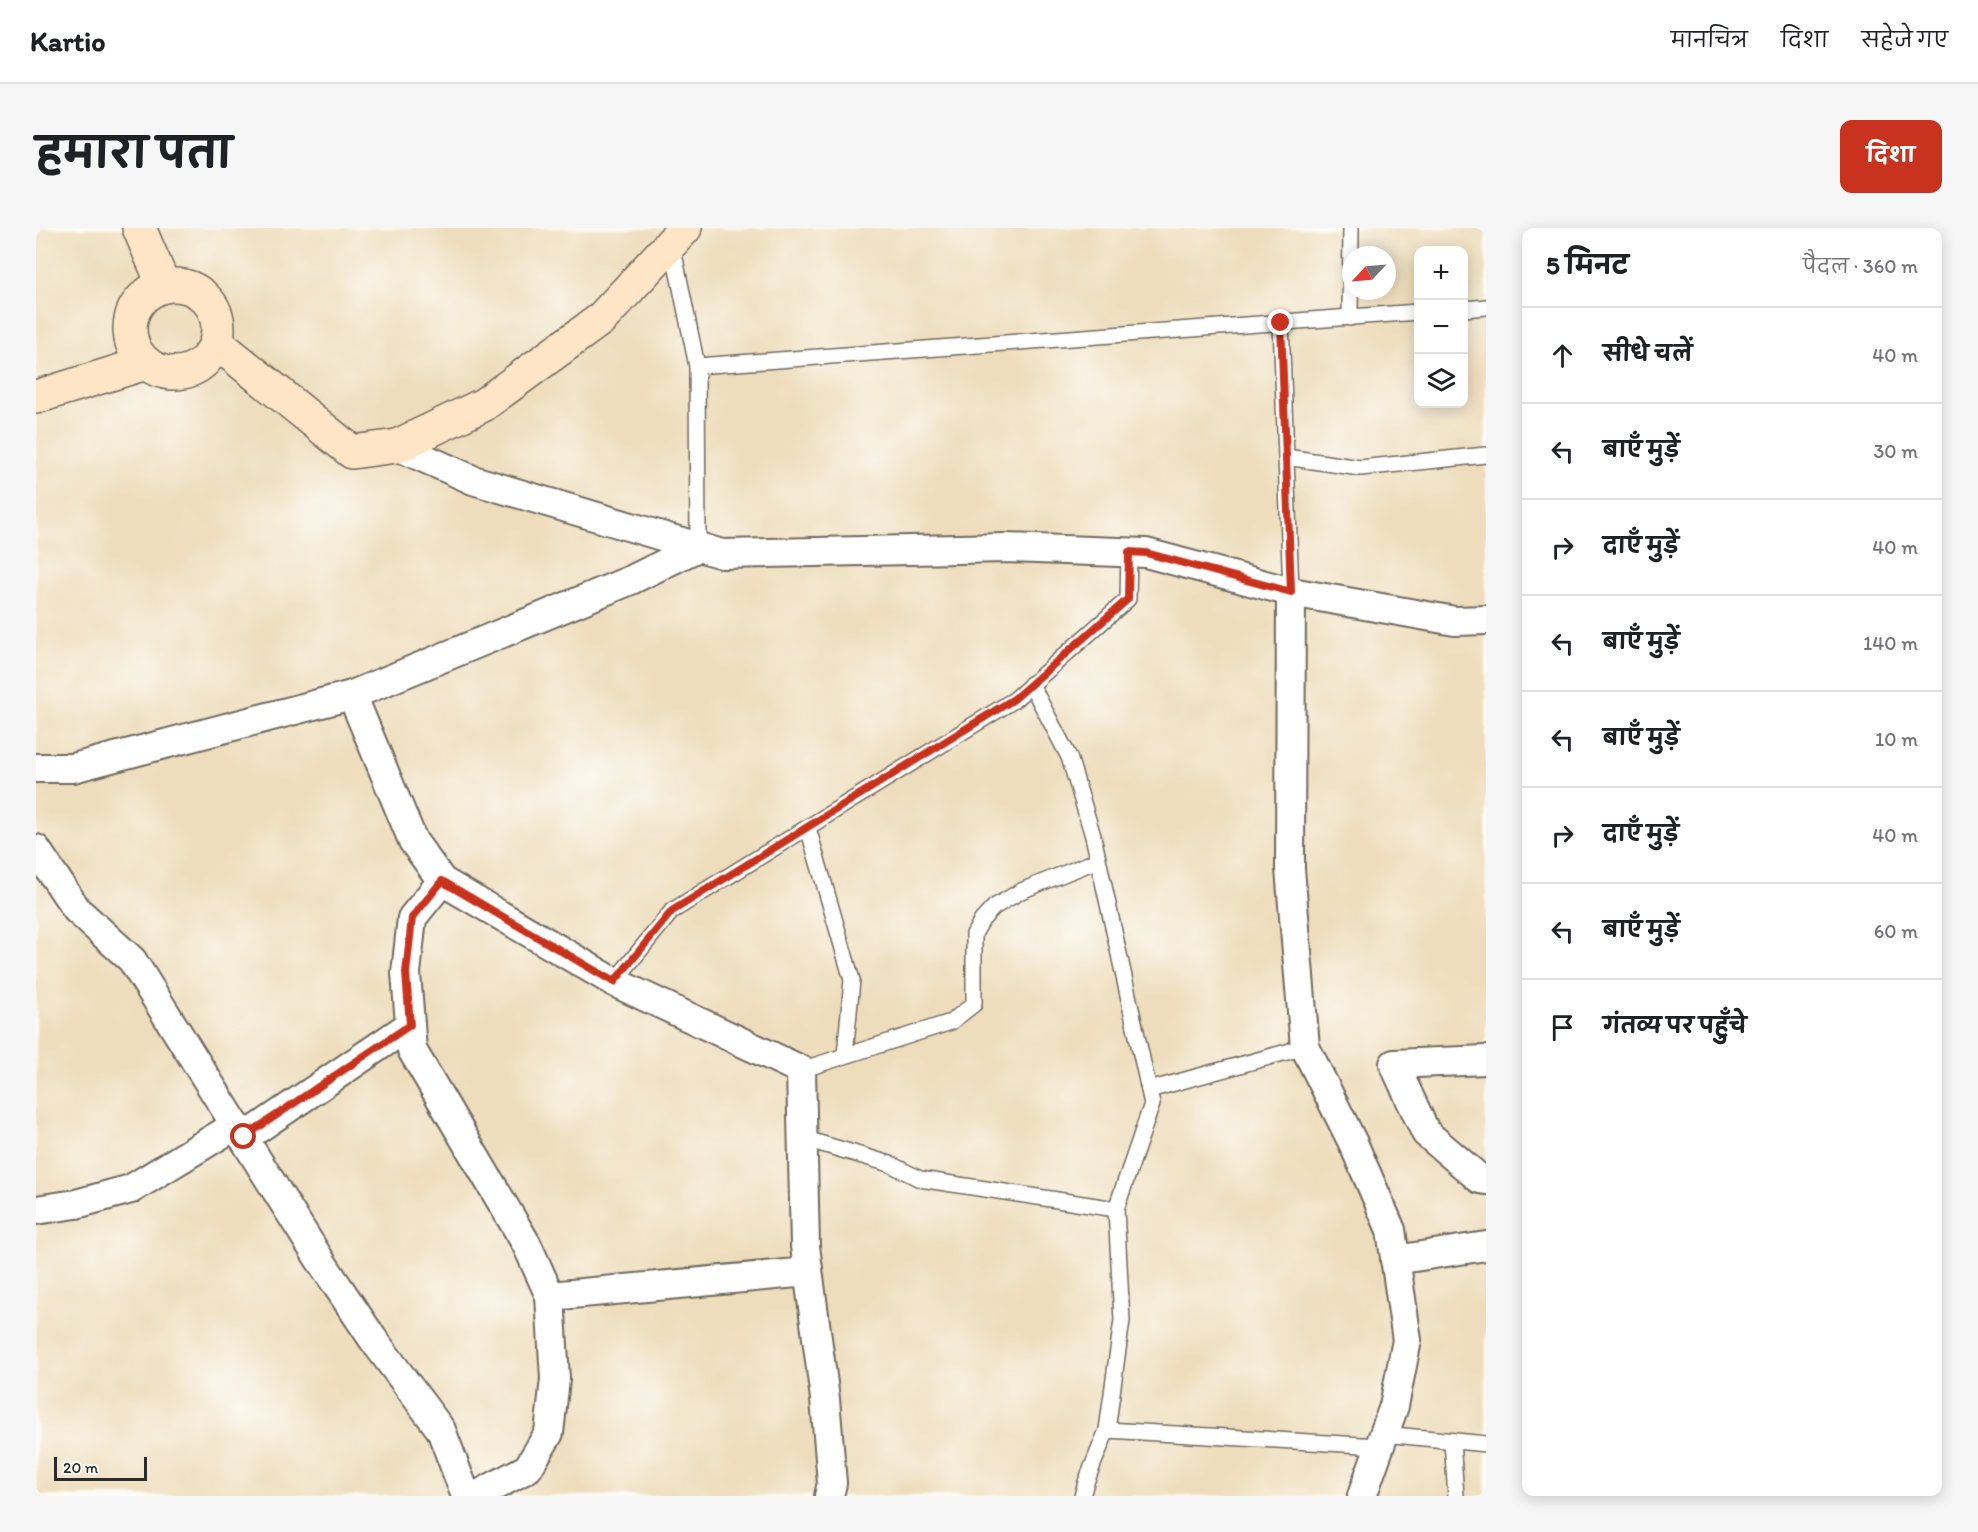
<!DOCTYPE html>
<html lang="hi">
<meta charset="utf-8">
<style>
body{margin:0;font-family:Itim,"Playpen Sans Deva",sans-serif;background:#f6f6f6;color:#202124}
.controls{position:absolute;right:18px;top:18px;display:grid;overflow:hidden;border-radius:12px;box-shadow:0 3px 15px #0003}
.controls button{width:54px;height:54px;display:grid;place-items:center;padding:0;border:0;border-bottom:2px solid #e0e0e0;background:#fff;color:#202124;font:30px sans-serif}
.compass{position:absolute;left:1306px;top:18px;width:54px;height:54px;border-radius:50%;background:#fff;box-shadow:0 3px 15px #0003;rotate:244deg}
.scale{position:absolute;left:18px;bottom:15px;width:93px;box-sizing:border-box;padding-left:6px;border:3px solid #2b2b2b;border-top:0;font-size:16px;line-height:21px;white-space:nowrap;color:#2b2b2b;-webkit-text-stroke:4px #fdfcf7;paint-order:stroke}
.stop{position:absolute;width:18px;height:18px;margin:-14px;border:4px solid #c8321e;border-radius:50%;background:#fff}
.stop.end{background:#c8321e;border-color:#fff;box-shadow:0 2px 6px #0008}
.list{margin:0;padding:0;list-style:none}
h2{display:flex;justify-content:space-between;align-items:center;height:78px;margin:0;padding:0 24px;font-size:26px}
h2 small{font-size:20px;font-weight:400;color:#757577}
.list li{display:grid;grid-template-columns:39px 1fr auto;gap:18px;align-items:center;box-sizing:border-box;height:96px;padding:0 24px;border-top:2px solid #e0e0e0}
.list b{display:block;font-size:22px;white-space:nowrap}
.list em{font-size:20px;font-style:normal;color:#757577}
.icon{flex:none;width:33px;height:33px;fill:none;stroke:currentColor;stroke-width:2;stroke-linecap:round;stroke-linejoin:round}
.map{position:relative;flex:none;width:1450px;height:1268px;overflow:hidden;border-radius:12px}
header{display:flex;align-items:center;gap:36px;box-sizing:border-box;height:84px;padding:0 30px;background:#fff;border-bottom:2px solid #e0e0e0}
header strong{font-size:28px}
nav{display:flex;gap:33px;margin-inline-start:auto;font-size:21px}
.intro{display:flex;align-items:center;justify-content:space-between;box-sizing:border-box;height:144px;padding:0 36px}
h1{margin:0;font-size:42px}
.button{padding:15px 27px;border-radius:12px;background:#c8321e;color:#fff;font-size:21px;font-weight:700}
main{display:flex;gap:36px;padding:0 36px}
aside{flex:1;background:#fff;border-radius:12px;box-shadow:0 3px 15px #0003}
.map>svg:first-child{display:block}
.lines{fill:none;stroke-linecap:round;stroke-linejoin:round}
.lane-casing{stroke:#6f695e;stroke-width:18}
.street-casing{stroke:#6f695e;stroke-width:32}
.secondary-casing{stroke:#6f695e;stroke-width:36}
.lane{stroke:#fff;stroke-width:15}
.street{stroke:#fff;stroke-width:28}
.secondary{stroke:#fde5c5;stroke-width:33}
.route{stroke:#c8321e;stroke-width:8}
</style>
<header>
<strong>Kartio</strong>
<nav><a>मानचित्र</a><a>दिशा</a><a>सहेजे गए</a></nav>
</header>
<div class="intro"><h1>हमारा पता</h1><a class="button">दिशा</a></div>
<main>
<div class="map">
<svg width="1450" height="1268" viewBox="0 0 1450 1268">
<rect width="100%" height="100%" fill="#fdfcf7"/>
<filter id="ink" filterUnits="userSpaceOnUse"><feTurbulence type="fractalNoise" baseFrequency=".0167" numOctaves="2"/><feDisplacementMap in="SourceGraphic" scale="12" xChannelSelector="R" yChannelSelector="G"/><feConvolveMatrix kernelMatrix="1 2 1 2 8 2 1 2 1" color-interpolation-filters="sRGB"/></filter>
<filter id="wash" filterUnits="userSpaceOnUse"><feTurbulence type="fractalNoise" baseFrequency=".008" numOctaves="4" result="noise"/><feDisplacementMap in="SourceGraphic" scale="24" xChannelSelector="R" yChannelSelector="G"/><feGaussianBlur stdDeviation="1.35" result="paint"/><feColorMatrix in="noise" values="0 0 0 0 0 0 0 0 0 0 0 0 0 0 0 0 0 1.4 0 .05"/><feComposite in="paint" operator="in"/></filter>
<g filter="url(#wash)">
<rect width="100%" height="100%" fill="#eeddbc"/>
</g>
<g filter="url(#ink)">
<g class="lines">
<!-- lane casing -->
<g class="lane-casing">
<g id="lane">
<path d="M 636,16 L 661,138 L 662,319"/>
<path d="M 1428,81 L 1450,79"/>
<path d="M 1314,90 L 1315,0"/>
<path d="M 1245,95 L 1255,364"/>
<path d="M 661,138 L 1382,84"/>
<path d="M 1250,229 L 1324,240 L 1450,227"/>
<path d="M 995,456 L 1033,529 L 1057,608 L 1116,876 L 1080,981 L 1086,1092 L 1071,1202 L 1050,1254 L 1046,1268"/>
<path d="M 772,600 L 816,752 L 809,827"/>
<path d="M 578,754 L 636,683 L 978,472 L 1092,371 L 1093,324"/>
<path d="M 765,842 L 915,794 L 938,776 L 938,706 L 946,692 L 958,679 L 985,663 L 1062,632"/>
<path d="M 1113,862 L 1269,819"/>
<path d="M 766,910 L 854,936 L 884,951 L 1080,981"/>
<path d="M 1071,1202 L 1343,1218"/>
<path d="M 1348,1206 L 1450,1216"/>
<path d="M 1416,1213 L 1420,1268"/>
</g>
</g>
<!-- street casing -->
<g class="street-casing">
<g id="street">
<path d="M 361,218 L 437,252 L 686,326 L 970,320 L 1110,325 L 1255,364 L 1419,393 L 1450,392"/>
<path d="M 1255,364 L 1254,641 L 1269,819 L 1317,915 L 1355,1002 L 1371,1112 L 1358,1178 L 1326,1268"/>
<path d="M 316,467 L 377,613 L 406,653 L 578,754 L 765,842 L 769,1018 L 789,1171 L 796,1255 L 793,1268"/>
<path d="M 0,540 L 37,540 L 316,467 L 595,352 L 662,319"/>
<path d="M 0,621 L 41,682 L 96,732 L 284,1032 L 337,1111 L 405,1202 L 430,1268"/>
<path d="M 406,653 L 376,690 L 370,745 L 376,822 L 491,1017 L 514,1068 L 519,1151 L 513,1205 L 492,1240 L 440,1268"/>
<path d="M 1450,832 L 1358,836 L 1390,905 L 1444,951 L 1450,952"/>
<path d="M 208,910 L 374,797"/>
<path d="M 0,982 L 40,976 L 95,961 L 200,897"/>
<path d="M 1359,1032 L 1450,1018"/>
<path d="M 514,1068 L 772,1044"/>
</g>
</g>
<!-- secondary casing -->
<g class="secondary-casing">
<g id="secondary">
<path d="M 103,0 L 128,58"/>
<circle cx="138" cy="101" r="44"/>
<path d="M 181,115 L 316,224 L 361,218 L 447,177 L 565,91 L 649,0"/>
<path d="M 0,169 L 110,135"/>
</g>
</g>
<!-- lane -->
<use href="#lane" class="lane"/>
<!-- street -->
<use href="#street" class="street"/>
<!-- secondary -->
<use href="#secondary" class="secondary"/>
</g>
</g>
<g class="lines" filter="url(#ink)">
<!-- route -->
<path class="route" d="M 208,909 L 374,797 L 370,745 L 376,690 L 406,653 L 578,754 L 636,683 L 978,471 L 1092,371 L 1093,324 L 1110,325 L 1255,364 L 1245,95"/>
</g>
</svg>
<div class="controls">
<button>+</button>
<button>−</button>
<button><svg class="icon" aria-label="layers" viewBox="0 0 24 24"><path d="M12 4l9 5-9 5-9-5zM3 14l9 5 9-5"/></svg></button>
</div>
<svg class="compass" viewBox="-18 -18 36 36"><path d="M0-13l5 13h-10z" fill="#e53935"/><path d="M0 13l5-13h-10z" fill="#757577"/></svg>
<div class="scale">20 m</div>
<div class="stop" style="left:208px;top:909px"></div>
<div class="stop end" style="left:1245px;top:95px"></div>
</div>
<aside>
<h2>5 मिनट<small>पैदल · 360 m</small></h2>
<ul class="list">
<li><svg class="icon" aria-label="ahead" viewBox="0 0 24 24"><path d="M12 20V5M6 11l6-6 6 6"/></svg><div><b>सीधे चलें</b></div><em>40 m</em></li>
<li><svg class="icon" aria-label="left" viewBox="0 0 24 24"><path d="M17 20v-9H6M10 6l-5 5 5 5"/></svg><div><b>बाएँ मुड़ें</b></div><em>30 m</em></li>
<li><svg class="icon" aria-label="right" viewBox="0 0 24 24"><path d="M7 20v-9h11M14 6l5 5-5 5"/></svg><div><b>दाएँ मुड़ें</b></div><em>40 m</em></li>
<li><svg class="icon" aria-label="left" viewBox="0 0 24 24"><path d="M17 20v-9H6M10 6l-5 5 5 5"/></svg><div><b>बाएँ मुड़ें</b></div><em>140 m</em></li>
<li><svg class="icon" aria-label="left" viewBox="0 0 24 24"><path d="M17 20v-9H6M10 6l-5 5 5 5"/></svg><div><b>बाएँ मुड़ें</b></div><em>10 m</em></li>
<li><svg class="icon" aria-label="right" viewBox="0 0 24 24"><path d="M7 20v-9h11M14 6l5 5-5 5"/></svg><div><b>दाएँ मुड़ें</b></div><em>40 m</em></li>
<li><svg class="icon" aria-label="left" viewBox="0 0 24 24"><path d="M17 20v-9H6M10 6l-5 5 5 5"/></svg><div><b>बाएँ मुड़ें</b></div><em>60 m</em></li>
<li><svg class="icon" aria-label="arrive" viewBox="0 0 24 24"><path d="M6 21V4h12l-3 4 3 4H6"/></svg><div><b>गंतव्य पर पहुँचे</b></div></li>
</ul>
</aside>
</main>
